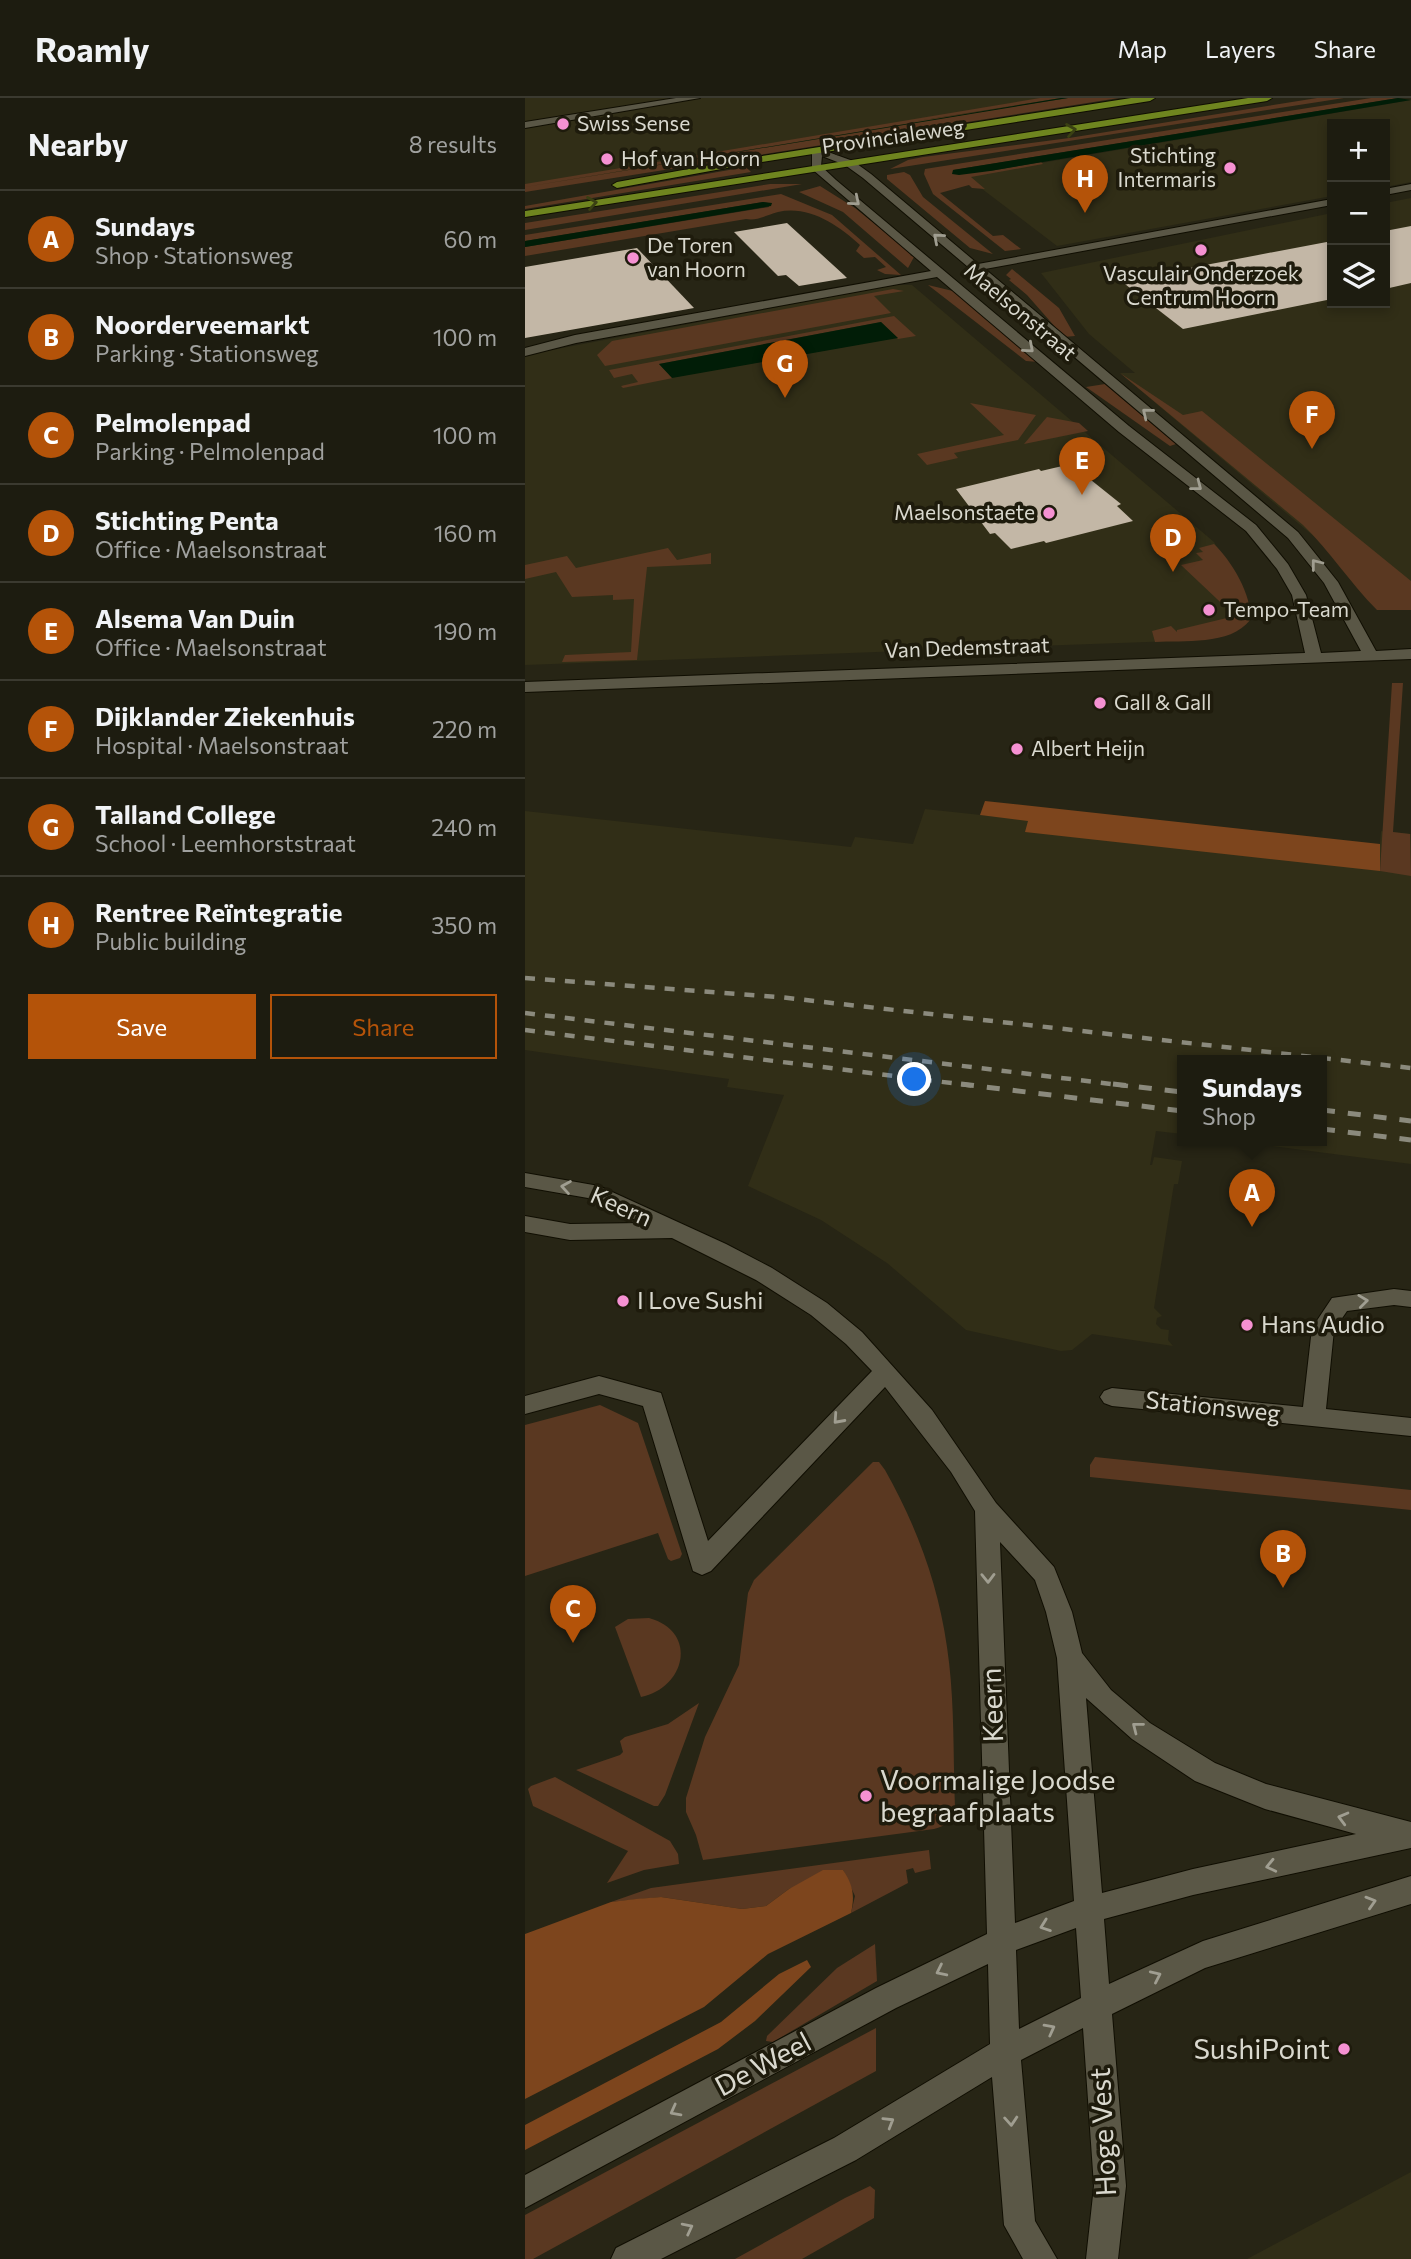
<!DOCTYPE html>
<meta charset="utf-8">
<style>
body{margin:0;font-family:Commissioner,sans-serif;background:#252519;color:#f1f3f6}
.controls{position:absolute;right:21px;top:21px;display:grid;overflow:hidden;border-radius:0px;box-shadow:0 4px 10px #0003}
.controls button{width:63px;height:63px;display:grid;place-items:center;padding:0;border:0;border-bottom:2px solid #3b3a30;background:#1d1c10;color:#f1f3f6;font:35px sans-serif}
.you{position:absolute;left:390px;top:982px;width:24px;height:24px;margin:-18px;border:5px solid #fff;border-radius:50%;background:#1a73e8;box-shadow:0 0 0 10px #1a73e833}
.badge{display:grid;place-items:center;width:46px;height:46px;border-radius:50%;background:#b45309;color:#fff;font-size:23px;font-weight:700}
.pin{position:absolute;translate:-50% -58px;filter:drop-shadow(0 2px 4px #0008)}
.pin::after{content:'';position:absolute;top:37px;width:24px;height:21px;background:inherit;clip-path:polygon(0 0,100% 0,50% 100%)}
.popup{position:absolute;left:652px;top:957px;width:150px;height:91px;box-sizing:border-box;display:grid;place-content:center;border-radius:0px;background:#1d1c10;filter:drop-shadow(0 2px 5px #0005);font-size:23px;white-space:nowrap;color:#a0a19f}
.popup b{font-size:26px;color:#f1f3f6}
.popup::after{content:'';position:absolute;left:50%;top:100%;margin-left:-14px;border:14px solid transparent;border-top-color:#1d1c10}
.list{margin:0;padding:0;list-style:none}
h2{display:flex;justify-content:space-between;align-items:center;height:91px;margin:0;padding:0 28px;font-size:30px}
h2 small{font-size:23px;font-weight:400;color:#a0a19f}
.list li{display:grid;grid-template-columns:46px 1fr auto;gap:21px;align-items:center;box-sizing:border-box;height:98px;padding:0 28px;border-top:2px solid #3b3a30}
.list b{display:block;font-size:26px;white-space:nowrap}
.list p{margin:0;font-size:23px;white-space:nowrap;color:#a0a19f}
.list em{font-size:23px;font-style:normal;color:#a0a19f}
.actions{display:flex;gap:14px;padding:21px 28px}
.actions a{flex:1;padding:16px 0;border:2px solid #b45309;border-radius:0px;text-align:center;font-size:24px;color:#b45309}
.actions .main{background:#b45309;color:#fff}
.icon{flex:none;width:38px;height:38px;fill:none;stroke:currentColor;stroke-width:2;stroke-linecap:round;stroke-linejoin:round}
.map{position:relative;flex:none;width:886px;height:2161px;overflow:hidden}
header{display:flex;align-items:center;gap:42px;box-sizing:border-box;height:98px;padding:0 35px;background:#1d1c10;border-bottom:2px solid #3b3a30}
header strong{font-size:33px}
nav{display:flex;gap:38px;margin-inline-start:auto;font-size:24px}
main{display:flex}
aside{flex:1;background:#1d1c10}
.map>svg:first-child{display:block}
.built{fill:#312e17}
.green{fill:#5a3821}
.forest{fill:#7d451d}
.water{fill:#011d07}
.building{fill:#c3b7a6}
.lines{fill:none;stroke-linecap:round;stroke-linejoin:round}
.minor-casing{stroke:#100e02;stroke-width:2}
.major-casing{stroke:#100e02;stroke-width:2}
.minor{fill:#5a5746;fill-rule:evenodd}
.major{fill:#6f851f;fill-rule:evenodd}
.rail-far1{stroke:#8b8a7d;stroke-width:4.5;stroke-dasharray:10 10;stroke-linecap:butt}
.rail{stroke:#8b8a7d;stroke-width:5;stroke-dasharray:13 13;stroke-linecap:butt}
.oneway{stroke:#3a4013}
.oneway2{stroke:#a09e91}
.poi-dot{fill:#f591d2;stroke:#1e1b0c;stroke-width:2.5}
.labels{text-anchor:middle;stroke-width:7;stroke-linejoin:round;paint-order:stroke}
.far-poi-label{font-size:21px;fill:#d9d8ce;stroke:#1e1b0c;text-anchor:start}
.far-street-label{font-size:21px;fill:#d9d8ce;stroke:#1e1b0c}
.street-label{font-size:24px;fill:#d9d8ce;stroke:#1e1b0c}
.poi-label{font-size:24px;fill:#d9d8ce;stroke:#1e1b0c;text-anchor:start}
.near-street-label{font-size:28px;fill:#d9d8ce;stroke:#1e1b0c}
.near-poi-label{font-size:28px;fill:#d9d8ce;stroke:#1e1b0c;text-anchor:start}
</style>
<header>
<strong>Roamly</strong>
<nav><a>Map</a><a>Layers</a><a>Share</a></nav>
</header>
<main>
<aside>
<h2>Nearby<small>8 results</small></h2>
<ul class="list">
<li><span class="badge">A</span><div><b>Sundays</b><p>Shop · Stationsweg</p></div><em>60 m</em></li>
<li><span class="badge">B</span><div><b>Noorderveemarkt</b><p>Parking · Stationsweg</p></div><em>100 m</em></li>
<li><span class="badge">C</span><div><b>Pelmolenpad</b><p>Parking · Pelmolenpad</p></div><em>100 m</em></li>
<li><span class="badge">D</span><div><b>Stichting Penta</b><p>Office · Maelsonstraat</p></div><em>160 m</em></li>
<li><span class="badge">E</span><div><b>Alsema Van Duin</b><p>Office · Maelsonstraat</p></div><em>190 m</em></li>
<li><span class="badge">F</span><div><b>Dijklander Ziekenhuis</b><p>Hospital · Maelsonstraat</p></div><em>220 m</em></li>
<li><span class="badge">G</span><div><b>Talland College</b><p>School · Leemhorststraat</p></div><em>240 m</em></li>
<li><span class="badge">H</span><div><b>Rentree Reïntegratie</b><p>Public building</p></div><em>350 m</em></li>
</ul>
<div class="actions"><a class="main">Save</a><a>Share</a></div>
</aside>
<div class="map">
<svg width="886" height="2161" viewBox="0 0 886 2161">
<rect width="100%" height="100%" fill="#272515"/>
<!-- built -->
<g class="built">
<path d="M 0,0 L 543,0 L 0,89 Z"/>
<path d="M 886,2 L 886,84 L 860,89 L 860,26 L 807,26 L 807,98 L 532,148 L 440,78 Z"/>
<path d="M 886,100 L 886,512 L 880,511 L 799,447 L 595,275 L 610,275 L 564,236 L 516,175 L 807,115 L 807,205 L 860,205 L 860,105 Z"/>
<path d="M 369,187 L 387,187 L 689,444 L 723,503 L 724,524 L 707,535 L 677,542 L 0,567 L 0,257 Z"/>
<path d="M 400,711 L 854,760 L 856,733 L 886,736 L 886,1066 L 724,1045 L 723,1050 L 719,1047 L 697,1047 L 698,1043 L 797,1043 L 797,963 L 657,963 L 657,1036 L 631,1033 L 625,1067 L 627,1067 L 629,1059 L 657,1063 L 653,1086 L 649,1086 L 629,1210 L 637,1218 L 632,1220 L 631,1226 L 636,1231 L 644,1232 L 643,1242 L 648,1248 L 567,1236 L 547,1252 L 536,1253 L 441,1232 L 362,1165 L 296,1122 L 223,1088 L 259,997 L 202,989 L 204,981 L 0,952 L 0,713 L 326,749 L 330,739 L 388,746 Z"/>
<path d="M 886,2074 L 886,2161 L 722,2161 L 807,2116 Z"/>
</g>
<!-- green -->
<g class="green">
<path d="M 515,0 L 536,0 L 380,25 L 543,0 L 594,0 L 0,94 L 0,86 Z"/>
<path d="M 792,0 L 819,0 L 365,71 L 383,62 L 398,59 L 544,40 Z"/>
<path d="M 846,0 L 873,0 L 428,72 L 465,73 L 516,64 L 518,66 L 446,79 L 460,91 L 447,90 L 444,87 L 415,95 L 468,138 L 478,137 L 496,151 L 480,153 L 408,96 L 399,76 L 400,71 Z"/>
<path d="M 221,69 L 226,74 L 0,111 L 0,108 Z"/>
<path d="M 379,74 L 385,77 L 398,99 L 468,156 L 445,150 L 362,81 L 362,77 Z"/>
<path d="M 245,86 L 277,86 L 0,132 L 0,125 Z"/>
<path d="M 295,88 L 330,110 L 387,156 L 385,157 L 389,159 L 383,170 L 318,114 L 274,94 Z"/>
<path d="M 256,96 L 307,117 L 376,177 L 360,176 L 352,172 L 361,169 L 350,159 L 339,160 L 331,153 L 335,147 C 313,127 284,107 253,114 C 241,117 233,123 221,121 L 0,158 L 0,149 L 244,109 L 243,105 L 238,104 L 0,143 L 0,137 Z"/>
<path d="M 487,171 L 534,210 L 550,238 L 539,239 L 502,197 L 484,182 L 486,181 L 481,177 Z"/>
<path d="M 403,187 L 432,194 L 514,264 L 501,263 Z"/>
<path d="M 368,191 L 379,193 L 349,198 L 366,215 L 80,268 L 72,257 L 87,243 Z"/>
<path d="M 369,218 L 391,238 L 373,241 L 356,224 L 134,266 L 148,280 L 98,290 L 96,288 L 113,284 L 107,276 L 89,280 L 84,272 Z"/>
<path d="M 595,275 L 658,317 L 677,313 L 886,483 L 886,512 L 852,512 C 825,485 805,453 778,427 Z"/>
<path d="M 580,286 L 651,346 L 645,348 L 561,289 Z"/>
<path d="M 445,305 L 511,317 L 493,342 L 429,355 L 433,360 L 402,367 L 392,356 L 479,337 Z"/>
<path d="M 522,319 L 554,325 L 563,333 L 499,346 Z"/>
<path d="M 689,446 C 706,462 728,498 725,522 C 705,548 658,542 630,544 L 627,533 L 646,528 L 652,534 L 652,532 L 710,518 L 656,467 L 678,462 L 671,455 L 678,454 L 674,450 Z"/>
<path d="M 143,450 L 152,462 L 186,455 L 186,466 L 122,469 L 112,562 L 37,564 L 40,557 L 106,554 L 109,501 L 88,502 L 88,497 L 47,499 L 31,474 L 0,481 L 0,467 L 42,458 L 51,470 Z"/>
<path d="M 867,585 L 878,585 L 868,734 L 885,736 L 886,778 L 855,773 Z"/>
<path d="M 75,1307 L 113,1325 L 157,1456 L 155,1460 L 146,1463 L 143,1461 L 133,1435 L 0,1478 L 0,1327 Z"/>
<path d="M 570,1359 L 886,1392 L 886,1412 L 565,1379 L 565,1367 Z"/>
<path d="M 348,1364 L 354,1364 L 360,1372 C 391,1427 413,1485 422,1549 C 430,1602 428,1657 430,1710 C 427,1722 421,1728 409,1731 L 178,1762 L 171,1737 L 161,1714 L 161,1700 L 180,1639 L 214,1567 L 223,1495 L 229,1482 Z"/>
<path d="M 124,1520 C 174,1534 160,1590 116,1599 L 90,1529 L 103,1521 Z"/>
<path d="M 174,1605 L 140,1697 L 133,1708 L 129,1708 L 51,1672 L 95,1657 L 98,1654 L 95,1643 L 100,1639 L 143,1626 Z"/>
<path d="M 30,1679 L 145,1743 L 153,1756 L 154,1766 L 119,1772 L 82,1785 L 103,1753 L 8,1708 L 3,1691 L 6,1688 Z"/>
<path d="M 404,1752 L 406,1771 L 390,1775 L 388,1770 L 381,1772 L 383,1785 L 326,1815 L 330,1798 L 318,1772 L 264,1791 L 241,1808 L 217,1811 L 136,1799 L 86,1804 L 126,1790 Z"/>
<path d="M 350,1846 L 352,1883 L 248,1944 L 241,1943 L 242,1938 L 312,1870 Z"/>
<path d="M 351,1930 L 351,1973 L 8,2161 L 0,2161 L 0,2117 Z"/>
<path d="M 345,2088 L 350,2092 L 349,2120 L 277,2161 L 210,2161 L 320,2100 Z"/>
</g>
<!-- forest -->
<g class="forest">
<path d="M 460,703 L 855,746 L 855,773 L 500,734 L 503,723 L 455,717 Z"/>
<path d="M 298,1772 L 318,1772 C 328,1787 330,1797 326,1815 L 243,1856 L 179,1909 L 0,2001 L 0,1836 L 86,1804 L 111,1801 L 136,1799 L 217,1811 L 241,1808 L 264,1791 Z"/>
<path d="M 282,1862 L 286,1869 L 230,1923 L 193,1951 L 0,2052 L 0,2027 L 196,1924 L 254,1876 Z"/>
</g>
<!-- water -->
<g class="water">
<path d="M 536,0 L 543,0 L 0,89 Z"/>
<path d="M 873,0 L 886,2 L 465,73 L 434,77 L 427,76 L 428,72 Z"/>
<path d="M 238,104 L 247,105 L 246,108 L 0,149 L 0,143 Z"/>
<path d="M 356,224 L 373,240 L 147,280 L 134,266 Z"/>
</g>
<!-- building -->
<g class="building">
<path d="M 262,125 L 319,177 L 322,180 L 274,188 L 261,177 L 253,178 L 209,134 Z"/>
<path d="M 886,128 L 886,185 L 860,191 L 860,133 Z"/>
<path d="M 807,143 L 807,201 L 658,231 L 596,183 Z"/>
<path d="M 112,150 L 169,210 L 0,240 L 0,169 Z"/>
<path d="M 546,366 L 596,406 L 592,408 L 608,423 L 521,445 L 519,443 L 486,451 L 470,435 L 465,436 L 431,391 L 514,371 L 516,373 Z"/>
</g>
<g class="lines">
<!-- minor casing -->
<g class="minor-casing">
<g id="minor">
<path d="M 151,0 L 175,0 L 0,30 L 0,24 Z"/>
<path d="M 292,50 L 328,63 L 346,76 L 453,166 L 807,101 L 807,107 L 460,171 L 773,434 L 813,484 L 851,553 L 886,551 L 886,561 L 0,594 L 0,584 L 780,555 L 767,497 L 752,471 L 721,433 L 594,334 L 412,179 L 51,245 L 0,258 L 0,250 L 50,237 L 406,173 L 287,71 L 287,53 ZM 297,58 L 320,67 L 338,80 L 763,440 L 799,485 L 836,553 L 796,555 L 781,497 L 763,466 L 731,427 L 604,328 L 311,82 L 296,68 Z"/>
<path d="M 886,86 L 886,92 L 860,97 L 860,91 Z"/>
<path d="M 0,1075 L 74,1088 L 201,1146 L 247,1170 L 302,1205 L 337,1234 L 407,1312 L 471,1405 L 529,1469 L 547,1514 L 557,1555 L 586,1592 L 625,1625 L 690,1665 L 741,1686 L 886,1724 L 886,1750 L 668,1797 L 579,1821 L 584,1886 L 678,1843 L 886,1778 L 886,1806 L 680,1870 L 587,1916 L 601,2088 L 593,2161 L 561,2161 L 569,2088 L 558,1930 L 496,1962 L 510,2123 L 532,2161 L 498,2161 L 479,2127 L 467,1979 L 331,2062 L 136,2161 L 86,2161 L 91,2150 L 309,2040 L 465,1946 L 463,1866 L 371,1910 L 0,2110 L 0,2077 L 351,1890 L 462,1836 L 450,1413 L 426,1374 L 360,1289 L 186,1473 L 177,1477 L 168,1473 L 118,1308 L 74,1296 L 0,1316 L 0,1298 L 74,1278 L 136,1295 L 183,1443 L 347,1273 L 321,1246 L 286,1217 L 231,1182 L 147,1140 L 45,1142 L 0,1134 L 0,1118 L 45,1126 L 117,1125 L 63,1100 L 0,1089 ZM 475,1444 L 510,1482 L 521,1514 L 532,1560 L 549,1803 L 490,1825 ZM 561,1600 L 607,1641 L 670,1683 L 740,1711 L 831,1736 L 668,1771 L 577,1795 ZM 551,1830 L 556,1900 L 494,1931 L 491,1852 Z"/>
<path d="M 869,1191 L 886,1193 L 886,1209 L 869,1207 L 822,1213 L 809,1232 L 801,1311 L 886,1320 L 886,1338 L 587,1308 L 579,1305 L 575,1299 L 579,1293 L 587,1290 L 778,1309 L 787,1230 L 807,1200 Z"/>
</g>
</g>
<!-- major casing -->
<g class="major-casing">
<g id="major">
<path d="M 606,0 L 630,0 L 625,3 L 224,66 L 92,90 L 87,87 L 92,84 L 224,60 Z"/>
<path d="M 723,0 L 747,0 L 742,3 L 0,119 L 0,113 Z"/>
</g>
</g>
<!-- minor -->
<use href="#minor" class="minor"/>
<!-- major -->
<use href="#major" class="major"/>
<!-- rail-far1 -->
<g class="rail-far1">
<path d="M 0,880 L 254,899 L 886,970"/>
<path d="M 0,915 L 603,988"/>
<path d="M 0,932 L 450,988"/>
</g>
<!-- rail -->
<g class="rail">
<path d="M 436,986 L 657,1013"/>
<path d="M 588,986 L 657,994"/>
<path d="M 797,1012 L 886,1023"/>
<path d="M 797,1031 L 886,1042"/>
</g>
</g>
<!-- one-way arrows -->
<defs><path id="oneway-chevron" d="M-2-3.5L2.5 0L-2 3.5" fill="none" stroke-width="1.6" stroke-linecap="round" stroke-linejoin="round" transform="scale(1.75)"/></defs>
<g class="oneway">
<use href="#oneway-chevron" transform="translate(546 32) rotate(-9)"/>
<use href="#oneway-chevron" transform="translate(67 105) rotate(-9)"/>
</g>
<g class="oneway2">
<use href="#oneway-chevron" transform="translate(330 103) rotate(40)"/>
<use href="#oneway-chevron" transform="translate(413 140) rotate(-139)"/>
<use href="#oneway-chevron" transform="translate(504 250) rotate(41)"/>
<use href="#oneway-chevron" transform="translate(622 315) rotate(-141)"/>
<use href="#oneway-chevron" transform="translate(672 388) rotate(38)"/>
<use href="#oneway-chevron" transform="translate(791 466) rotate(-128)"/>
<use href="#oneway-chevron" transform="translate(41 1089) rotate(-171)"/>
<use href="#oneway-chevron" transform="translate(838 1203) rotate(-7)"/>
<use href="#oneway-chevron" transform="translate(313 1321) rotate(132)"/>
<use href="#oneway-chevron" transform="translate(463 1480) rotate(89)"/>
<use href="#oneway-chevron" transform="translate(612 1629) rotate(-142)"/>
<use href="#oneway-chevron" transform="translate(818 1720) rotate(-165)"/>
<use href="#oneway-chevron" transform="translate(746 1768) rotate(167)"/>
<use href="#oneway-chevron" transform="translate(846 1804) rotate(-17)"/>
<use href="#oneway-chevron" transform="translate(520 1828) rotate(160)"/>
<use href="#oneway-chevron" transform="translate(416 1873) rotate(154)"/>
<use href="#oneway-chevron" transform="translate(631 1878) rotate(-25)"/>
<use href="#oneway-chevron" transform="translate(525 1931) rotate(-28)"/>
<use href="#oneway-chevron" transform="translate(150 2013) rotate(152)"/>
<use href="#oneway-chevron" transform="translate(486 2023) rotate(86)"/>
<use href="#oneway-chevron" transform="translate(364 2024) rotate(-31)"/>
<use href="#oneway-chevron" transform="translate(163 2130) rotate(-27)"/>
</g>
<!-- markers -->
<g class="poi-dot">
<circle cx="38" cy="26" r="7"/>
<circle cx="82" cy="61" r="7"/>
<circle cx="705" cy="70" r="7"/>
<circle cx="676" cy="152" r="7"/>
<circle cx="108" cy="160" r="7"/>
<circle cx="524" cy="415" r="7"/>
<circle cx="684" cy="512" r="7"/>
<circle cx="575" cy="605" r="7"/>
<circle cx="492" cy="651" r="7"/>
<circle cx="98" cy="1203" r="7"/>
<circle cx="722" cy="1227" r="7"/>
<circle cx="341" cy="1698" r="7"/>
<circle cx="819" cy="1951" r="7"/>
</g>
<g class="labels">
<!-- far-poi labels -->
<g class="far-poi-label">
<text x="52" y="33">Swiss Sense</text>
<text x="691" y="65" text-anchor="end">Stichting<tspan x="691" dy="24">Intermaris</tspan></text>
<text x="96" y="68">Hof van Hoorn</text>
<text x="122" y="155">De Toren<tspan x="122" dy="24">van Hoorn</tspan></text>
<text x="676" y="183" text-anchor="middle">Vasculair Onderzoek<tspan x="676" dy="24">Centrum Hoorn</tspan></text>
<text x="510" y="422" text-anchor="end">Maelsonstaete</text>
<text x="698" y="519">Tempo-Team</text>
<text x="589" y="612">Gall &amp; Gall</text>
<text x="506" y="658">Albert Heijn</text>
</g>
<!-- far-street labels -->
<g class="far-street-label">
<text transform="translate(368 39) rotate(-8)" y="7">Provincialeweg</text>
<text transform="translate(495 214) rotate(40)" y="7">Maelsonstraat</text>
<text transform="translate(442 550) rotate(-2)" y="7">Van Dedemstraat</text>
</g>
<!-- street labels -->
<g class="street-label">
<text transform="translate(96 1109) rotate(24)" y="8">Keern</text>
<text transform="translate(688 1309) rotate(6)" y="8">Stationsweg</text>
</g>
<!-- poi labels -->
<g class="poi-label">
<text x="112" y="1211">I Love Sushi</text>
<text x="736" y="1235">Hans Audio</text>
</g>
<!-- near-street labels -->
<g class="near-street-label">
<text transform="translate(467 1607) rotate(-92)" y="10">Keern</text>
<text transform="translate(238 1966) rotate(-28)" y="10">De Weel</text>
<text transform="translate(578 2034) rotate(-93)" y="10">Hoge Vest</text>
</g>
<!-- near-poi labels -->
<g class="near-poi-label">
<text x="355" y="1692">Voormalige Joodse<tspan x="355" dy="32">begraafplaats</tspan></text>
<text x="805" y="1961" text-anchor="end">SushiPoint</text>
</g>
</g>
</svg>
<div class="controls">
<button>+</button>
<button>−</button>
<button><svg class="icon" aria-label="layers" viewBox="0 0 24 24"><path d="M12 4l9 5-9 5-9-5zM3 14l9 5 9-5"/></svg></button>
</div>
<div class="you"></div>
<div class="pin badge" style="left:727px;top:1129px">A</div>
<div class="popup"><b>Sundays</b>Shop</div>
<div class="pin badge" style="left:758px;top:1490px">B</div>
<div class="pin badge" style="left:48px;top:1545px">C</div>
<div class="pin badge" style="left:648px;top:474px">D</div>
<div class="pin badge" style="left:557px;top:397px">E</div>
<div class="pin badge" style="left:787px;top:351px">F</div>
<div class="pin badge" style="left:260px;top:300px">G</div>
<div class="pin badge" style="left:560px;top:115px">H</div>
</div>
</main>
